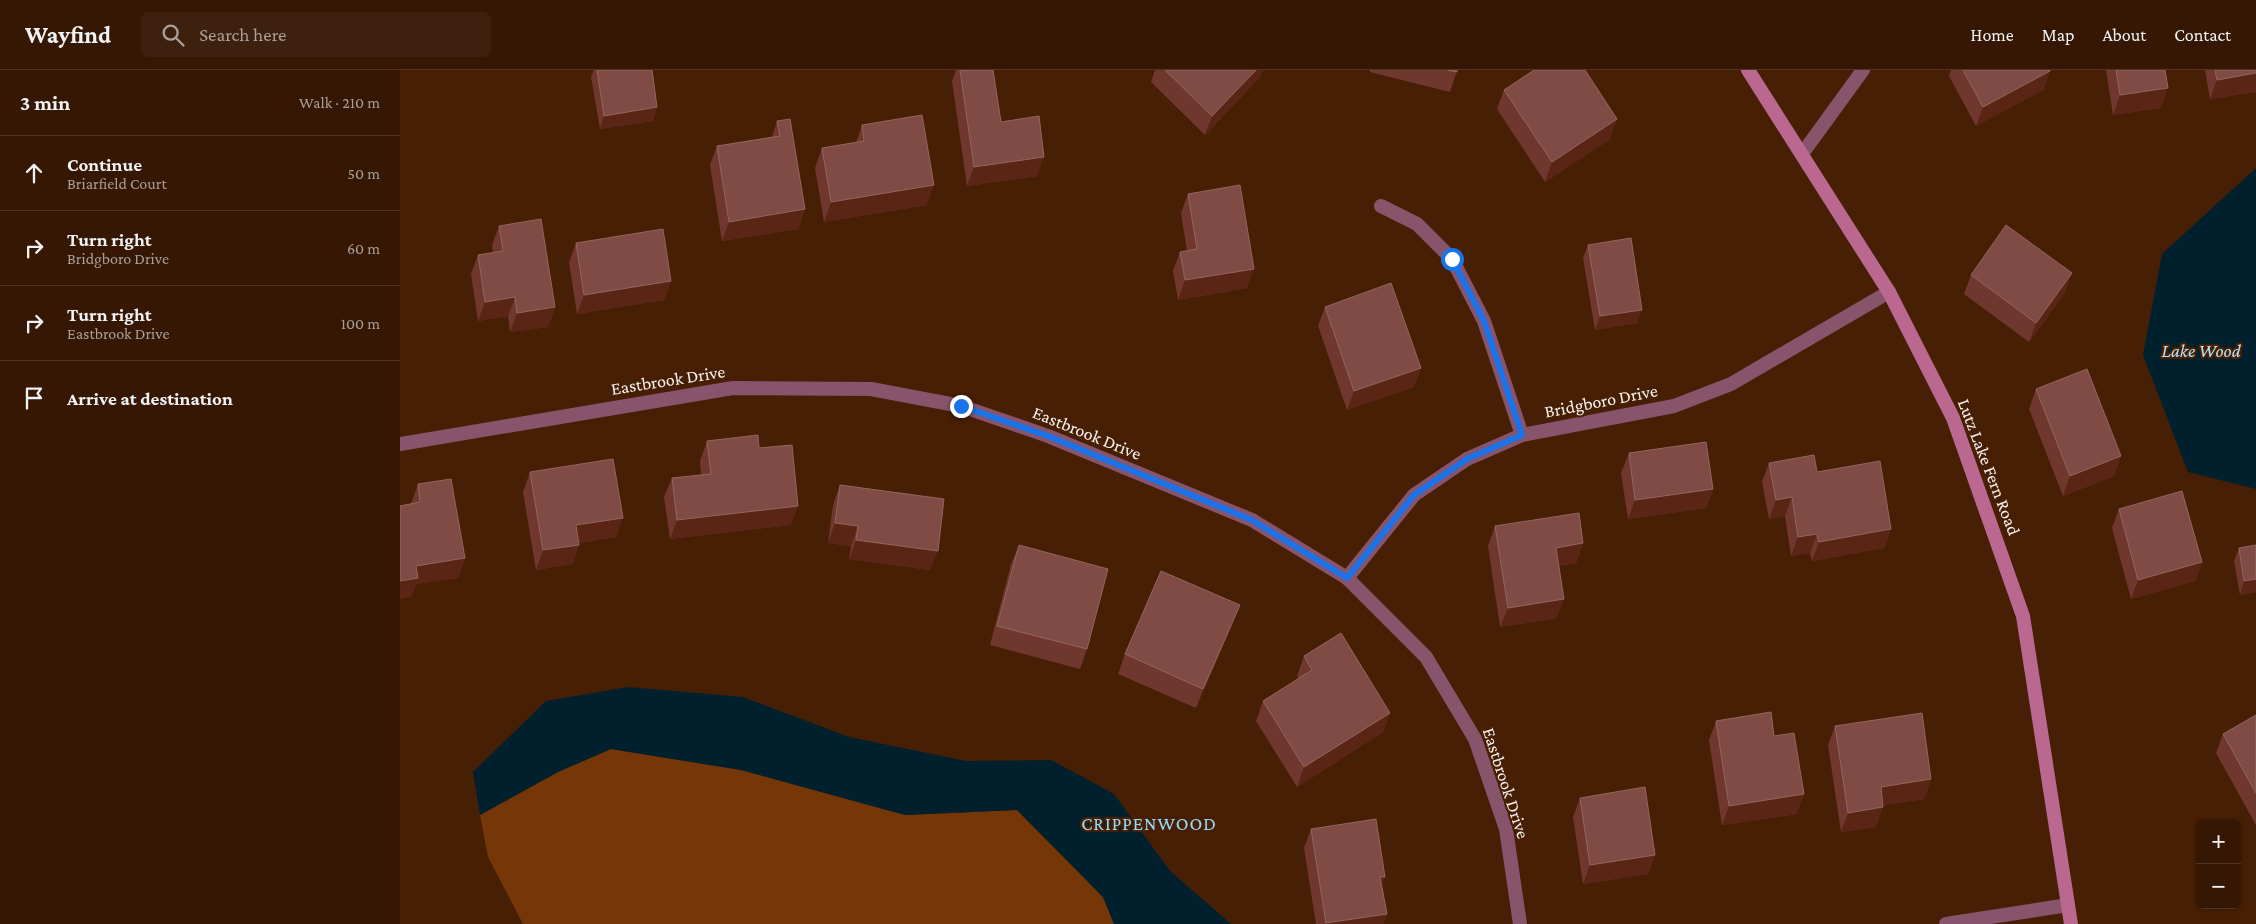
<!DOCTYPE html>
<meta charset="utf-8">
<style>
body{margin:0;font-family:"Crimson Pro",serif;background:#3d200d;color:#f1f3f6}
.controls{position:absolute;right:15px;bottom:15px;display:grid;overflow:hidden;border-radius:8px;box-shadow:0 1px 4px #0004}
.controls button{width:45px;height:45px;display:grid;place-items:center;padding:0;border:0;border-bottom:1px solid #4f3625;background:#351703;color:#f1f3f6;font:25px sans-serif}
.stop{position:absolute;width:15px;height:15px;margin:-11px;border:4px solid #1a73e8;border-radius:50%;background:#fff}
.stop.end{background:#1a73e8;border-color:#fff;box-shadow:0 1px 5px #0008}
.list{margin:0;padding:0;list-style:none}
h2{display:flex;justify-content:space-between;align-items:center;height:65px;margin:0;padding:0 20px;font-size:21px}
h2 small{font-size:16px;font-weight:400;color:#aa9f9a}
.list li{display:grid;grid-template-columns:32px 1fr auto;gap:15px;align-items:center;box-sizing:border-box;height:75px;padding:0 20px;border-top:1px solid #4f3625}
.list b{display:block;font-size:19px;white-space:nowrap}
.list p{margin:0;font-size:16px;white-space:nowrap;color:#aa9f9a}
.list em{font-size:16px;font-style:normal;color:#aa9f9a}
.icon{flex:none;width:28px;height:28px;fill:none;stroke:currentColor;stroke-width:2;stroke-linecap:round;stroke-linejoin:round}
.map{position:relative;flex:none;width:1856px;height:854px;overflow:hidden}
header{display:flex;align-items:center;gap:30px;box-sizing:border-box;height:70px;padding:0 25px;background:#351703;border-bottom:1px solid #4f3625}
header strong{font-size:24px}
nav{display:flex;gap:28px;margin-inline-start:auto;font-size:18px}
.search{width:350px;height:45px;background:#3d200d;display:flex;align-items:center;gap:12px;box-sizing:border-box;padding:0 18px;border-radius:8px;color:#aa9f9a;font-size:19px}
main{display:flex}
aside{flex:1;background:#351703}
.map>svg:first-child{display:block}
.green{fill:#763708}
.water{fill:#00202d}
.lines{fill:none;stroke-linecap:round;stroke-linejoin:round}
.minor{stroke:#88546c;stroke-width:14}
.secondary{stroke:#bb6891;stroke-width:14}
.wall{fill:#70372f}
.shaded-wall{fill:#5a2515}
.building{fill:#7f4b44;stroke:#92665f}
.route{stroke:#1a73e8;stroke-width:6}
.labels{text-anchor:middle;stroke-width:4.5;stroke-linejoin:round;paint-order:stroke}
.street-label{font-size:18px;fill:#faf3ef;stroke:#471f04}
.water-label{font-size:19px;font-style:italic;fill:#b4e2f8;stroke:#471f04}
.neighbourhood-label{font-size:19px;letter-spacing:1px;fill:#98d9fa;stroke:#471f04}
</style>
<header>
<strong>Wayfind</strong>
<div class="search"><svg class="icon" aria-label="search" viewBox="0 0 24 24"><circle cx="10" cy="10" r="6"/><path d="M15 15l6 6"/></svg>Search here</div>
<nav><a>Home</a><a>Map</a><a>About</a><a>Contact</a></nav>
</header>
<main>
<aside>
<h2>3 min<small>Walk · 210 m</small></h2>
<ul class="list">
<li><svg class="icon" aria-label="ahead" viewBox="0 0 24 24"><path d="M12 20V5M6 11l6-6 6 6"/></svg><div><b>Continue</b><p>Briarfield Court</p></div><em>50 m</em></li>
<li><svg class="icon" aria-label="right" viewBox="0 0 24 24"><path d="M7 20v-9h11M14 6l5 5-5 5"/></svg><div><b>Turn right</b><p>Bridgboro Drive</p></div><em>60 m</em></li>
<li><svg class="icon" aria-label="right" viewBox="0 0 24 24"><path d="M7 20v-9h11M14 6l5 5-5 5"/></svg><div><b>Turn right</b><p>Eastbrook Drive</p></div><em>100 m</em></li>
<li><svg class="icon" aria-label="arrive" viewBox="0 0 24 24"><path d="M6 21V4h12l-3 4 3 4H6"/></svg><div><b>Arrive at destination</b></div></li>
</ul>
</aside>
<div class="map">
<svg width="1856" height="854" viewBox="0 0 1856 854">
<rect width="100%" height="100%" fill="#471f04"/>
<!-- green -->
<path class="green" d="M 211,679 L 341,700 L 505,745 L 617,740 L 703,827 L 714,854 L 123,854 L 88,787 L 80,745 L 158,702 Z"/>
<!-- water -->
<g class="water">
<path d="M 1856,98 L 1856,419 L 1788,402 L 1743,285 L 1762,184 Z"/>
<path d="M 228,617 L 343,627 L 449,667 L 566,691 L 651,690 L 714,724 L 770,801 L 831,854 L 714,854 L 703,827 L 617,740 L 505,745 L 341,700 L 211,679 L 158,702 L 80,745 L 73,702 L 146,631 Z"/>
</g>
<g class="lines">
<!-- minor -->
<g class="minor">
<path d="M 1402,84 L 1463,0"/>
<path d="M 981,136 L 1017,154 L 1052,189 L 1084,251 L 1122,365"/>
<path d="M 0,374 L 333,318 L 471,319 L 561,336 L 648,366 L 852,450 L 947,508 L 1026,587 L 1075,669 L 1106,759 L 1120,854"/>
<path d="M 947,508 L 1014,425 L 1067,389 L 1122,365 L 1274,336 L 1331,314 L 1489,222"/>
<path d="M 1546,854 L 1668,835"/>
</g>
<!-- secondary -->
<path class="secondary" d="M 1348,0 L 1489,222 L 1553,348 L 1623,546 L 1671,854"/>
</g>
<!-- wall -->
<g class="wall">
<path d="M 194,0 L 252,0 L 257,37 L 253,51 L 200,59 L 191,7 Z"/>
<path d="M 556,0 L 593,0 L 601,52 L 637,106 L 567,116 L 552,11 Z"/>
<path d="M 755,0 L 863,0 L 860,7 L 805,65 L 751,12 Z"/>
<path d="M 970,0 L 1057,0 L 1050,22 L 970,2 Z"/>
<path d="M 1551,0 L 1650,0 L 1650,1 L 1643,20 L 1576,56 L 1549,6 Z"/>
<path d="M 1706,0 L 1765,0 L 1761,38 L 1713,45 Z"/>
<path d="M 1805,0 L 1856,0 L 1856,22 L 1810,29 Z"/>
<path d="M 1104,20 L 1210,69 L 1145,112 L 1097,39 Z"/>
<path d="M 377,51 L 405,139 L 398,159 L 322,171 L 310,95 L 317,76 L 372,67 Z"/>
<path d="M 462,55 L 527,135 L 424,152 L 415,98 L 422,78 L 456,73 Z"/>
<path d="M 788,124 L 847,218 L 778,230 L 773,201 L 780,182 L 787,181 L 781,143 Z"/>
<path d="M 99,156 L 155,237 L 148,257 L 110,262 L 108,246 L 78,251 L 71,204 L 78,185 L 93,183 L 92,175 Z"/>
<path d="M 176,173 L 271,211 L 264,230 L 177,244 L 169,192 Z"/>
<path d="M 1188,175 L 1237,253 L 1195,260 L 1183,188 Z"/>
<path d="M 1571,205 L 1665,223 L 1629,272 L 1564,224 Z"/>
<path d="M 925,237 L 1021,298 L 1014,317 L 947,340 L 918,256 Z"/>
<path d="M 1636,319 L 1721,386 L 1714,406 L 1663,426 L 1629,339 Z"/>
<path d="M 307,371 L 359,378 L 391,455 L 270,469 L 264,427 L 272,408 L 301,405 L 300,391 Z"/>
<path d="M 1229,383 L 1313,419 L 1306,438 L 1228,449 L 1221,403 Z"/>
<path d="M 1369,393 L 1417,402 L 1491,459 L 1484,478 L 1412,491 L 1410,483 L 1391,486 L 1385,446 L 1369,449 L 1362,412 Z"/>
<path d="M 130,402 L 216,467 L 179,473 L 179,475 L 172,494 L 136,500 L 123,422 Z"/>
<path d="M 18,414 L 65,488 L 58,508 L 16,514 L 11,527 L 11,434 Z"/>
<path d="M 440,415 L 530,500 L 449,489 L 451,476 L 428,473 L 433,435 Z"/>
<path d="M 1719,439 L 1802,492 L 1795,511 L 1731,529 L 1712,458 Z"/>
<path d="M 1095,456 L 1183,473 L 1176,493 L 1158,496 L 1157,548 L 1100,557 L 1088,476 Z"/>
<path d="M 619,475 L 687,579 L 680,599 L 590,575 L 611,494 Z"/>
<path d="M 1856,475 L 1856,522 L 1840,525 L 1834,491 L 1839,478 Z"/>
<path d="M 832,555 L 796,638 L 718,604 L 725,584 Z"/>
<path d="M 904,586 L 990,643 L 983,662 L 897,717 L 856,651 L 863,631 L 899,609 L 897,606 Z"/>
<path d="M 1856,645 L 1856,755 L 1816,683 L 1823,664 Z"/>
<path d="M 1316,651 L 1374,666 L 1397,744 L 1322,755 L 1309,670 Z"/>
<path d="M 1435,656 L 1531,709 L 1524,729 L 1483,735 L 1476,757 L 1441,762 L 1428,675 Z"/>
<path d="M 1180,728 L 1255,785 L 1248,804 L 1183,814 L 1173,747 Z"/>
<path d="M 911,759 L 982,816 L 987,844 L 983,854 L 916,854 L 904,778 Z"/>
</g>
<!-- shaded-wall -->
<g class="shaded-wall">
<path d="M 856,0 L 863,0 L 860,7 L 805,65 L 812,46 Z"/>
<path d="M 1650,1 L 1643,20 L 1576,56 L 1583,37 Z"/>
<path d="M 1856,3 L 1856,22 L 1810,29 L 1817,10 Z"/>
<path d="M 1768,18 L 1761,38 L 1713,45 L 1720,25 Z"/>
<path d="M 257,37 L 253,51 L 200,59 L 204,46 Z"/>
<path d="M 1217,49 L 1210,69 L 1145,112 L 1152,92 Z"/>
<path d="M 644,87 L 637,106 L 567,116 L 574,97 Z"/>
<path d="M 534,115 L 527,135 L 424,152 L 431,132 Z"/>
<path d="M 405,139 L 398,159 L 322,171 L 329,152 Z"/>
<path d="M 854,199 L 847,218 L 778,230 L 785,210 Z"/>
<path d="M 1672,203 L 1665,223 L 1629,272 L 1636,253 Z"/>
<path d="M 271,211 L 264,230 L 177,244 L 184,225 Z"/>
<path d="M 115,227 L 108,246 L 78,251 L 85,232 Z"/>
<path d="M 155,237 L 148,257 L 110,262 L 117,243 Z"/>
<path d="M 1242,240 L 1237,253 L 1195,260 L 1200,246 Z"/>
<path d="M 1021,298 L 1014,317 L 947,340 L 954,321 Z"/>
<path d="M 1721,386 L 1714,406 L 1663,426 L 1670,406 Z"/>
<path d="M 1313,419 L 1306,438 L 1228,449 L 1235,430 Z"/>
<path d="M 1392,427 L 1385,446 L 1369,449 L 1376,430 Z"/>
<path d="M 398,436 L 391,455 L 270,469 L 277,450 Z"/>
<path d="M 223,448 L 216,467 L 169,475 L 176,455 Z"/>
<path d="M 435,453 L 458,456 L 451,476 L 428,473 Z"/>
<path d="M 1491,459 L 1484,478 L 1412,491 L 1419,472 Z"/>
<path d="M 1417,464 L 1410,483 L 1391,486 L 1398,467 Z"/>
<path d="M 456,470 L 538,481 L 530,500 L 449,489 Z"/>
<path d="M 1183,473 L 1176,493 L 1149,497 L 1156,478 Z"/>
<path d="M 179,475 L 172,494 L 136,500 L 143,480 Z"/>
<path d="M 65,488 L 58,508 L 16,514 L 11,527 L 0,529 L 0,511 L 16,496 Z"/>
<path d="M 1802,492 L 1795,511 L 1731,529 L 1738,510 Z"/>
<path d="M 1856,509 L 1856,522 L 1840,525 L 1844,511 Z"/>
<path d="M 1164,529 L 1157,548 L 1100,557 L 1108,538 Z"/>
<path d="M 840,535 L 832,555 L 796,638 L 803,619 Z"/>
<path d="M 990,643 L 983,662 L 897,717 L 904,697 Z"/>
<path d="M 1531,709 L 1524,729 L 1474,736 L 1481,717 Z"/>
<path d="M 1404,724 L 1397,744 L 1322,755 L 1329,736 Z"/>
<path d="M 1483,737 L 1476,757 L 1441,762 L 1448,743 Z"/>
<path d="M 1255,785 L 1248,804 L 1183,814 L 1190,795 Z"/>
<path d="M 980,807 L 985,807 L 978,826 Z"/>
<path d="M 987,844 L 983,854 L 926,854 L 926,853 Z"/>
</g>
<!-- building -->
<g class="building">
<path d="M 197,0 L 252,0 L 257,37 L 204,46 Z"/>
<path d="M 560,0 L 593,0 L 601,52 L 639,46 L 644,87 L 574,97 Z"/>
<path d="M 765,0 L 856,0 L 812,46 Z"/>
<path d="M 1048,0 L 1057,0 L 1057,2 Z"/>
<path d="M 1134,0 L 1185,0 L 1217,49 L 1152,92 L 1104,20 Z"/>
<path d="M 1563,0 L 1650,0 L 1650,1 L 1583,37 Z"/>
<path d="M 1716,0 L 1765,0 L 1768,18 L 1720,25 Z"/>
<path d="M 1815,0 L 1856,0 L 1856,3 L 1817,10 Z"/>
<path d="M 522,45 L 534,115 L 431,132 L 422,78 L 464,71 L 462,55 Z"/>
<path d="M 390,49 L 405,139 L 329,152 L 317,76 L 380,66 L 377,51 Z"/>
<path d="M 840,115 L 854,199 L 785,210 L 780,182 L 797,179 L 788,124 Z"/>
<path d="M 141,149 L 155,237 L 117,243 L 115,227 L 85,232 L 78,185 L 103,181 L 99,156 Z"/>
<path d="M 1606,155 L 1672,203 L 1636,253 L 1571,205 Z"/>
<path d="M 263,159 L 271,211 L 184,225 L 176,173 Z"/>
<path d="M 1231,168 L 1242,240 L 1200,246 L 1188,175 Z"/>
<path d="M 991,213 L 1021,298 L 954,321 L 925,237 Z"/>
<path d="M 1687,299 L 1721,386 L 1670,406 L 1636,319 Z"/>
<path d="M 358,365 L 359,378 L 392,375 L 398,436 L 277,450 L 272,408 L 311,404 L 307,371 Z"/>
<path d="M 1306,372 L 1313,419 L 1235,430 L 1229,383 Z"/>
<path d="M 1414,385 L 1417,402 L 1480,391 L 1491,459 L 1419,472 L 1417,464 L 1398,467 L 1392,427 L 1376,430 L 1369,393 Z"/>
<path d="M 213,389 L 223,448 L 176,455 L 179,475 L 143,480 L 130,402 Z"/>
<path d="M 51,409 L 65,488 L 16,496 L 18,508 L 0,511 L 0,436 L 20,432 L 18,414 Z"/>
<path d="M 440,415 L 544,429 L 538,481 L 456,470 L 458,456 L 435,453 Z"/>
<path d="M 1782,421 L 1802,492 L 1738,510 L 1719,439 Z"/>
<path d="M 1179,443 L 1183,473 L 1156,478 L 1164,529 L 1108,538 L 1095,456 Z"/>
<path d="M 619,475 L 708,499 L 687,579 L 597,556 Z"/>
<path d="M 1856,475 L 1856,509 L 1844,511 L 1839,478 Z"/>
<path d="M 761,501 L 840,535 L 803,619 L 725,584 Z"/>
<path d="M 941,563 L 990,643 L 904,697 L 863,631 L 912,600 L 904,586 Z"/>
<path d="M 1371,642 L 1374,666 L 1394,663 L 1404,724 L 1329,736 L 1316,651 Z"/>
<path d="M 1522,643 L 1531,709 L 1481,717 L 1483,737 L 1448,743 L 1435,656 Z"/>
<path d="M 1856,645 L 1856,723 L 1823,664 Z"/>
<path d="M 1245,717 L 1255,785 L 1190,795 L 1180,728 Z"/>
<path d="M 976,749 L 985,807 L 980,807 L 987,844 L 926,853 L 911,759 Z"/>
</g>
<g class="lines">
<!-- route -->
<path class="route" d="M 561,336 L 648,366 L 852,450 L 947,508 L 1014,425 L 1067,389 L 1122,365 L 1084,251 L 1052,189"/>
</g>
<g class="labels">
<!-- street labels -->
<g class="street-label">
<text transform="translate(268 310) rotate(-9)" y="6">Eastbrook Drive</text>
<text transform="translate(1201 331) rotate(-11)" y="6">Bridgboro Drive</text>
<text transform="translate(687 363) rotate(22)" y="6">Eastbrook Drive</text>
<text transform="translate(1589 397) rotate(69)" y="6">Lutz Lake Fern Road</text>
<text transform="translate(1106 713) rotate(72)" y="6">Eastbrook Drive</text>
</g>
<!-- water labels -->
<g class="water-label">
<text x="1801" y="287">Lake Wood</text>
</g>
<!-- neighbourhood labels -->
<g class="neighbourhood-label">
<text x="749" y="760">CRIPPENWOOD</text>
</g>
</g>
</svg>
<div class="controls">
<button>+</button>
<button>−</button>
</div>
<div class="stop" style="left:1052px;top:189px"></div>
<div class="stop end" style="left:561px;top:336px"></div>
</div>
</main>
